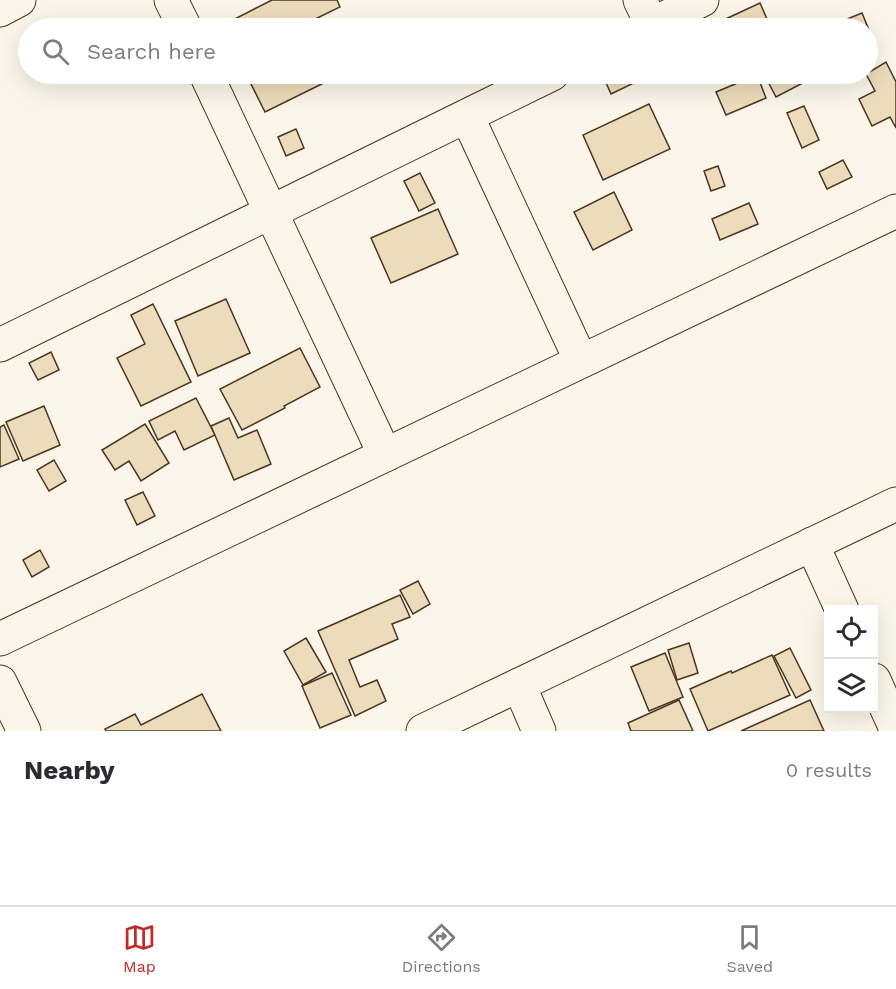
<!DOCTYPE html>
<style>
body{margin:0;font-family:"Work Sans",sans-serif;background:#f2f2f3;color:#2b2b33}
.controls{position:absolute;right:18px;bottom:18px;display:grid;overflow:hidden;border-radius:0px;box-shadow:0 6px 24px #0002}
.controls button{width:54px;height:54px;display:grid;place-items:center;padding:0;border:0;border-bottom:2px solid #e1e1e2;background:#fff;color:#2b2b33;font:30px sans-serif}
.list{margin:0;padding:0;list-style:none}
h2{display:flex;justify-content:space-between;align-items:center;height:78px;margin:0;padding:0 24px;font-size:26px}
h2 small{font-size:20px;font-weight:400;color:#7c7c81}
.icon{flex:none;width:33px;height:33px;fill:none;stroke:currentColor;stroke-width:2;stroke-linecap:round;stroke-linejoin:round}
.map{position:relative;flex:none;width:896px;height:731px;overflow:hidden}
.search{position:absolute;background:#fff;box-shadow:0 6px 24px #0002;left:18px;right:18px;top:18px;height:66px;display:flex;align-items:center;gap:15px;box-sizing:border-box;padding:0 21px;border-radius:33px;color:#7c7c81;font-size:22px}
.sheet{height:174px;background:#fff}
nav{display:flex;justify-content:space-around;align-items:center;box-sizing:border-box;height:84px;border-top:2px solid #e1e1e2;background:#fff;font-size:16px;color:#7c7c81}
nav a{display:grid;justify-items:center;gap:3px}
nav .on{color:#c62828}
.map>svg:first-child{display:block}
.building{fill:#ecdcbc;stroke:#4a3520;stroke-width:1.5}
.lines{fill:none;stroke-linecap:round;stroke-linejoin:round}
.minor-casing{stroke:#4a3520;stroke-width:35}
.minor{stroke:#fbf6e9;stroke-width:33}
</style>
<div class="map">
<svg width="896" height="731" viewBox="0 0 896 731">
<rect width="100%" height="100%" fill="#fbf6e9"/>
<!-- building -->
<g class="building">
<path d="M 272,0 L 337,0 L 340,7 L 297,28 L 225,28 L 223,25 Z"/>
<path d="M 760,3 L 771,28 L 719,28 L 717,23 Z"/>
<path d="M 862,13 L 876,47 L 868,51 L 868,28 L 837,28 L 835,24 Z"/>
<path d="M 886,62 L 896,82 L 896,128 L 890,117 L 872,126 L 859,99 L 875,91 L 866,74 Z"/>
<path d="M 246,74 L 342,74 L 265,112 Z"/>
<path d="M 608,74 L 632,74 L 636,82 L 611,94 L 603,76 Z"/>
<path d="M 764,74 L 817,74 L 818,75 L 776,97 Z"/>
<path d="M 757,75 L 766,98 L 726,115 L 716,92 Z"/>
<path d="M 649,104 L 670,149 L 603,180 L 583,135 Z"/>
<path d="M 804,106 L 819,140 L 802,148 L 787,113 Z"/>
<path d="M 296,129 L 304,148 L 286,156 L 278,137 Z"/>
<path d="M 843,160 L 852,177 L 827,189 L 819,172 Z"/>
<path d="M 718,166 L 725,186 L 711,191 L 704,171 Z"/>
<path d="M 420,173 L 435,203 L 419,211 L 404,181 Z"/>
<path d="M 614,192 L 632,230 L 593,250 L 574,212 Z"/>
<path d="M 749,203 L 758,224 L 720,240 L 712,219 Z"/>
<path d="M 438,209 L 458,254 L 391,283 L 371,238 Z"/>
<path d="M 226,299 L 250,353 L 198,376 L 175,321 Z"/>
<path d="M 153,304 L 191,382 L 141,406 L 117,358 L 145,344 L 131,315 Z"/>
<path d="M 300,348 L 320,387 L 284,406 L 285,408 L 242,430 L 220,389 Z"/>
<path d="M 51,352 L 59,370 L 38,380 L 29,363 Z"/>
<path d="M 196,398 L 215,435 L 184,450 L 175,431 L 158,440 L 149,421 Z"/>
<path d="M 44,406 L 60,445 L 23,461 L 6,422 Z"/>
<path d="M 229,418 L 238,438 L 257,430 L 271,464 L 234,480 L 211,426 Z"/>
<path d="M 145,424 L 169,463 L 141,481 L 129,461 L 115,470 L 102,450 Z"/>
<path d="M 4,425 L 19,459 L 0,467 L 0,427 Z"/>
<path d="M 54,460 L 66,481 L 49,491 L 37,470 Z"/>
<path d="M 143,492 L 155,516 L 137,525 L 125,500 Z"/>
<path d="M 40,550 L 49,567 L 32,577 L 23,560 Z"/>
<path d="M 418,581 L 430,604 L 413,614 L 400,590 Z"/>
<path d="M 400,595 L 410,617 L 392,624 L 398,639 L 349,660 L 360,687 L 377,680 L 386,701 L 355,716 L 318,631 Z"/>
<path d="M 306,638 L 326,672 L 303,685 L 284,651 Z"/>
<path d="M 689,643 L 698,673 L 677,680 L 668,650 Z"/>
<path d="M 790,648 L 811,690 L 796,698 L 774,656 Z"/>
<path d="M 665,653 L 683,697 L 649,711 L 631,667 Z"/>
<path d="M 772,655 L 790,695 L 708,731 L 690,689 L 731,671 L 732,673 Z"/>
<path d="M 332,673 L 351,715 L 320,728 L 302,686 Z"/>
<path d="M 202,694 L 221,731 L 106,731 L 105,729 L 135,714 L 141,725 Z"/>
<path d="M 679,700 L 693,731 L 631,731 L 628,723 Z"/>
<path d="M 810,700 L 824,731 L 741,731 Z"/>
</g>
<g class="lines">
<!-- minor casing -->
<g class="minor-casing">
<g id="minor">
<path d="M 171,0 L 185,28"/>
<path d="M 640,0 L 652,25"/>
<path d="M 0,10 L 19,0"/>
<path d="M 644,28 L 702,0"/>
<path d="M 206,74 L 385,455"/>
<path d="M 467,116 L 581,361"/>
<path d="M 0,345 L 552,74"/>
<path d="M 812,544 L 842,610"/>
<path d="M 0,639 L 896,211"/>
<path d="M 874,680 L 896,729"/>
<path d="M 0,682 L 24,731"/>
<path d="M 519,685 L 539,731"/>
<path d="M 423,731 L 896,504"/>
</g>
</g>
<!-- minor -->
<use href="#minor" class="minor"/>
</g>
</svg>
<div class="controls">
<button><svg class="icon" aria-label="locate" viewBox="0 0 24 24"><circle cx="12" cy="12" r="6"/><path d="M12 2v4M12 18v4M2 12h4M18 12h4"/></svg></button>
<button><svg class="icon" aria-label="layers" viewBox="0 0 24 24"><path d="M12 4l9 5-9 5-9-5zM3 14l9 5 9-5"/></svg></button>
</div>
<div class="search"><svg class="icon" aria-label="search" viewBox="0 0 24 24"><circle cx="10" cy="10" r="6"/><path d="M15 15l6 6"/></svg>Search here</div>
</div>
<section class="sheet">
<h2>Nearby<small>0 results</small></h2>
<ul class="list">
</ul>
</section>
<nav>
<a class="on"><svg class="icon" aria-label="map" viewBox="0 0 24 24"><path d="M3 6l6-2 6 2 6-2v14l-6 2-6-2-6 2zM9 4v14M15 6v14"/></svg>Map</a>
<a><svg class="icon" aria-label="directions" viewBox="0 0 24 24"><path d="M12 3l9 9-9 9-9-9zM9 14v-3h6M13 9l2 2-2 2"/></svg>Directions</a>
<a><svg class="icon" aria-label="saved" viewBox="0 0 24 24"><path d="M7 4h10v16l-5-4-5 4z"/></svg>Saved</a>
</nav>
